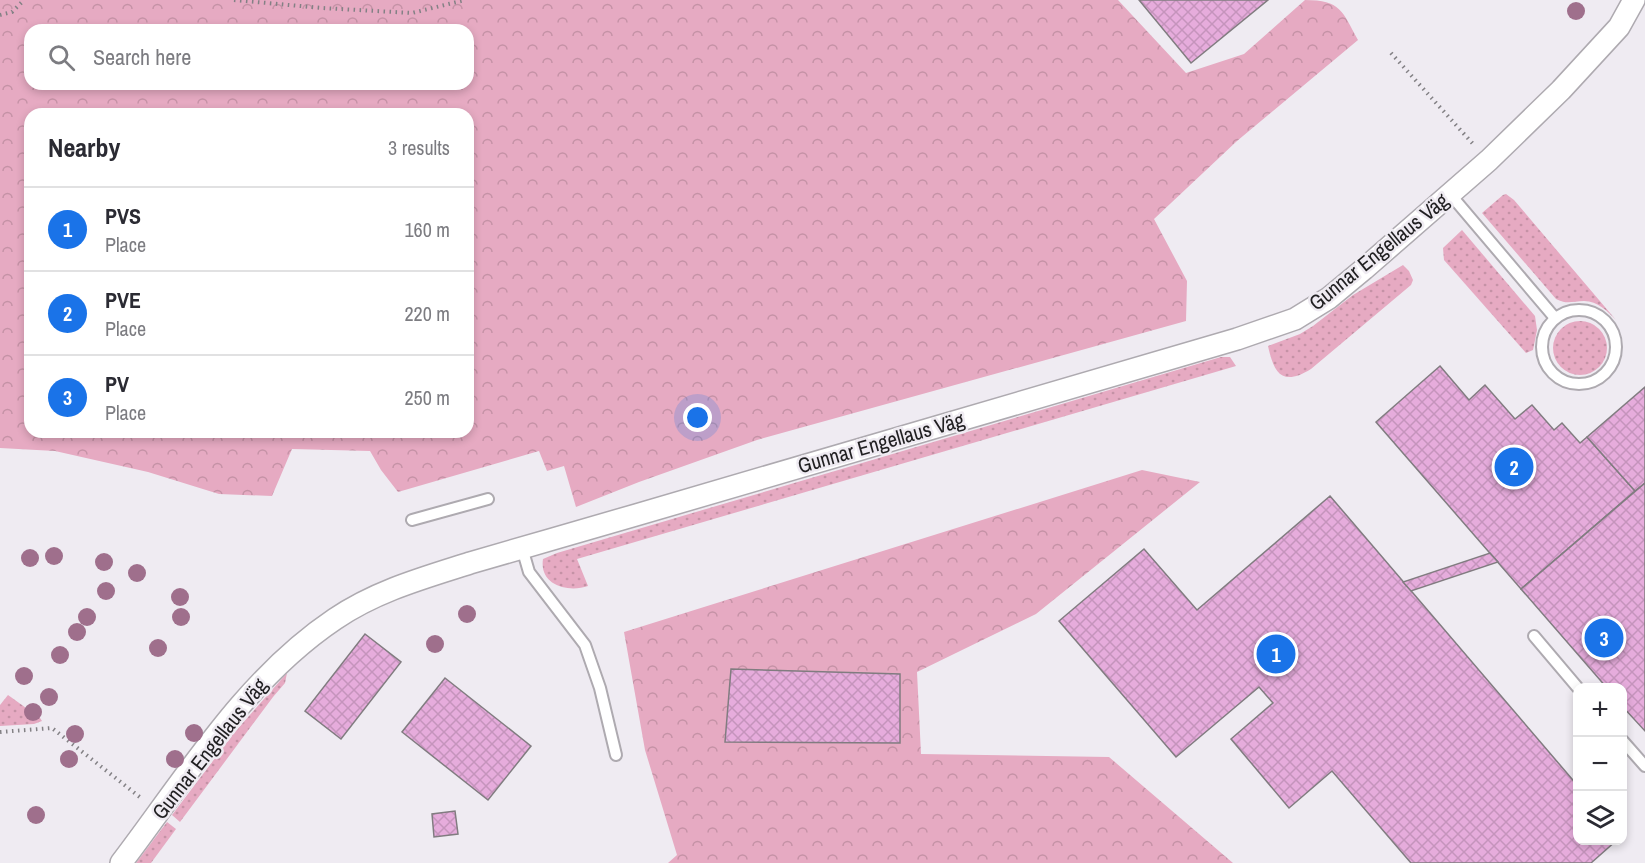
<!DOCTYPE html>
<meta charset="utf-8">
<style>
body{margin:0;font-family:"Archivo Narrow",sans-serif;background:#f2f2f3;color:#2b2b33}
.controls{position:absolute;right:18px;bottom:18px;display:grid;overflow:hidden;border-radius:12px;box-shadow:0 3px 9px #0003}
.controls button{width:54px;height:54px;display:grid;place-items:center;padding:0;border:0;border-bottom:2px solid #e1e1e2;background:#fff;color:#2b2b33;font:30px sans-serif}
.you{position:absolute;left:698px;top:418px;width:21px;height:21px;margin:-15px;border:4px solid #fff;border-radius:50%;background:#1a73e8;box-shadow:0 0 0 9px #1a73e833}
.badge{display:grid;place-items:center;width:39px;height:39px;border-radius:50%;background:#1a73e8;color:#fff;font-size:20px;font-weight:700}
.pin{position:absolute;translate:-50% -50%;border:3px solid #fff;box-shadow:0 2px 6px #0006}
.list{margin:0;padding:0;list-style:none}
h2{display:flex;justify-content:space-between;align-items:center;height:78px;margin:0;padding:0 24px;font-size:26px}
h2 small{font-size:20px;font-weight:400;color:#7c7c81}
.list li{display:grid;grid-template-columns:39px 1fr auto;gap:18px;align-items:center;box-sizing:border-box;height:84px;padding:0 24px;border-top:2px solid #e1e1e2}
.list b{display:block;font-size:22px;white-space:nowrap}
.list p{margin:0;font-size:20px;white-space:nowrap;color:#7c7c81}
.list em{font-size:20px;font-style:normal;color:#7c7c81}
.icon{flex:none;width:33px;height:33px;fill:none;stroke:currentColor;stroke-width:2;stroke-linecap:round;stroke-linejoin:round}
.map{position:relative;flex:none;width:1645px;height:863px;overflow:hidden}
.search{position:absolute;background:#fff;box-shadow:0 3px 9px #0003;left:24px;top:24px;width:450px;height:66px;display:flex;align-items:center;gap:15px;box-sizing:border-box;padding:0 21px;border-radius:18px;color:#7c7c81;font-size:22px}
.panel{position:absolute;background:#fff;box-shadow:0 3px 9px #0003;left:24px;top:108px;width:450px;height:330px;border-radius:18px}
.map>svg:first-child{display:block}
.grass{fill:url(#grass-dots)}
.forest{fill:url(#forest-crowns);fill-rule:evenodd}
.building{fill:url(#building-cross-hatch);stroke:#817c80;stroke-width:1.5}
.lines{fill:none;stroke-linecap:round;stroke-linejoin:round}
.service-casing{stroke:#aeaab0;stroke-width:14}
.minor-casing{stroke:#aeaab0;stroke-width:24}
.path{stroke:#838185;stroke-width:4;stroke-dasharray:1.5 4.5;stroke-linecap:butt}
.service{stroke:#fff;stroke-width:10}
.minor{stroke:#fff;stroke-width:21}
.tree{fill:#9f6f8c}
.labels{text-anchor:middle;stroke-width:5;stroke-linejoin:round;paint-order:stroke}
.street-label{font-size:21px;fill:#201f21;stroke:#efebf2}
</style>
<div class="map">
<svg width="1645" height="863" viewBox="0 0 1645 863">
<defs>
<pattern id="grass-dots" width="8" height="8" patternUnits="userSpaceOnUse" patternTransform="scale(1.5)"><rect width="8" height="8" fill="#e6aac2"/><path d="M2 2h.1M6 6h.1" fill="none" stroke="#c592a6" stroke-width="1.8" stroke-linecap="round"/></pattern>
<pattern id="forest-crowns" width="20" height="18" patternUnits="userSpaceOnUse" patternTransform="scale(1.5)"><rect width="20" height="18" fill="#e6aac2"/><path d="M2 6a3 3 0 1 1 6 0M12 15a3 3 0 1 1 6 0" fill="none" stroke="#c592a6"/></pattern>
<pattern id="building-cross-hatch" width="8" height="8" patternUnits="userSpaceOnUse" patternTransform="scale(1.5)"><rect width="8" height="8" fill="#e6acdc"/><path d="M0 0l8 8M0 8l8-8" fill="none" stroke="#c594bc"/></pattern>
</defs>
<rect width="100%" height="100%" fill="#efebf2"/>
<!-- grass -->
<g class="grass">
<path d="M 1506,194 L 1514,200 L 1616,320 C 1607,311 1598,301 1584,301 C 1573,301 1567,305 1556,299 L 1482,213 L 1503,195 Z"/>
<path d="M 1462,230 L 1535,316 L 1537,330 L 1533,350 L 1526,353 L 1444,260 L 1443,248 Z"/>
<path d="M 1403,265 L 1409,271 L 1413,280 L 1411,285 L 1311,369 C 1282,387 1274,373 1268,346 L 1300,334 L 1313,326 L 1353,295 Z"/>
<circle cx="1580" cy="348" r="27"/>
<path d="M 1221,357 L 1230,357 L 1236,366 L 577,559 L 588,586 C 568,593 539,585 543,559 L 557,553 Z"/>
<path d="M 287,673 L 285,683 L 273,697 L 180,822 L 172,815 L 234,733 Z"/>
<path d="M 8,695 L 40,718 L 42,721 L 34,724 L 0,726 L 0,705 Z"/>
<path d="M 167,822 L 176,829 L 151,863 L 136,863 Z"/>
</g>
<!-- forest -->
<g class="forest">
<path d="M 0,0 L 1118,0 L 1186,73 L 1244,54 L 1305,0 C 1341,0 1342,11 1358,40 L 1237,141 L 1154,219 L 1187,281 L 1186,321 L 757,440 L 639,482 L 576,507 L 564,466 L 547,471 L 539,451 L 398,492 L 381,470 L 370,451 L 292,449 L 272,496 L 219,494 L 148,472 L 55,451 L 0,448 ZM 30,30 L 468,30 L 468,84 L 30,84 ZM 30,114 L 468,114 L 468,432 L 30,432 Z"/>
<path d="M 1142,470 L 1200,482 L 1036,614 L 917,672 L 921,754 L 1109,757 L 1233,863 L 668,863 L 677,855 L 645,750 L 624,632 Z"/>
</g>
<!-- building -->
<g class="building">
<path d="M 1139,0 L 1268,0 L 1191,63 Z"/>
<path d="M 1440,366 L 1469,400 L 1485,385 L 1515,419 L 1532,405 L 1554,430 L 1562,423 L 1580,443 L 1587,437 L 1635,491 L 1521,589 L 1376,422 Z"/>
<path d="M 1645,387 L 1645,483 L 1635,491 L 1587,437 Z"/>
<path d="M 1645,483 L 1645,731 L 1622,706 L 1622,688 L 1607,688 L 1521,589 Z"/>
<path d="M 1330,496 L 1578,786 L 1578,840 L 1617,840 L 1591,863 L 1411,863 L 1332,771 L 1289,808 L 1231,739 L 1273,703 L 1259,687 L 1176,757 L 1059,621 L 1144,549 L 1197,610 Z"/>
<path d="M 1490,553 L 1498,562 L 1411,591 L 1403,582 Z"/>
<path d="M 365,634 L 401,662 L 341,739 L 305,711 Z"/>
<path d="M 731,669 L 900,674 L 900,743 L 725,742 Z"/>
<path d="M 445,678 L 531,746 L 488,800 L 402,732 Z"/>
<path d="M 455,811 L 458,834 L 434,837 L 432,814 Z"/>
</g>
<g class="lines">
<!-- service casing -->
<g class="service-casing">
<g id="service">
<path d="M 1450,194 L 1555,318"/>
<circle cx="1579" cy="347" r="37"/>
<path d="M 412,520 L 488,499"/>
<path d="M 522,548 L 529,572 L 585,645 L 600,688 L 616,755"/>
<path d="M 1534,636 L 1578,688"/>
<path d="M 1622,740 L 1645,766"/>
</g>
</g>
<!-- minor casing -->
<g class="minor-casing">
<path id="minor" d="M 121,863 C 186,778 244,680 335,619 C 376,591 423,578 470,563 C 525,547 581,531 636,515 C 836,456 1037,398 1237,339 L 1295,319 L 1329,298 L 1364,269 L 1489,160 L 1561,90 L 1619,27 L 1634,0"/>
</g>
<!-- path -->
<g class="path">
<path d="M 234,0 L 322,8 L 412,13 L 465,0"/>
<path d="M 0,15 L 12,12 L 24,0"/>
<path d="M 1391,53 L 1474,145"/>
<path d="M 0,732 L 52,728 L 141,798"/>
</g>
<!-- service -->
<use href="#service" class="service"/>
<!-- minor -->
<use href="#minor" class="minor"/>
</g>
<!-- trees -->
<g class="tree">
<circle cx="1576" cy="11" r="9"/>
<circle cx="54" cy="556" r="9"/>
<circle cx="30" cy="558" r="9"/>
<circle cx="104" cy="562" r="9"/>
<circle cx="137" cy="573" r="9"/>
<circle cx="106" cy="591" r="9"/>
<circle cx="180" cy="597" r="9"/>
<circle cx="467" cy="614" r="9"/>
<circle cx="87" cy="617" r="9"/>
<circle cx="181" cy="617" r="9"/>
<circle cx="77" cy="632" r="9"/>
<circle cx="435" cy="644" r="9"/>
<circle cx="158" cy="648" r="9"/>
<circle cx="60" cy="655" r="9"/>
<circle cx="24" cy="676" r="9"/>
<circle cx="49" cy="697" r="9"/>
<circle cx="33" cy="712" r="9"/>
<circle cx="194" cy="733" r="9"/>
<circle cx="75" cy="734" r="9"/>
<circle cx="69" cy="759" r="9"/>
<circle cx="175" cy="759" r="9"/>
<circle cx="36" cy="815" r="9"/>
</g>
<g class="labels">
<!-- street labels -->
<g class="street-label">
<text transform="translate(1379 252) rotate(-39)" y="7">Gunnar Engellaus Väg</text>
<text transform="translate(881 443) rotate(-16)" y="7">Gunnar Engellaus Väg</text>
<text transform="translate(210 749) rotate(-52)" y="7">Gunnar Engellaus Väg</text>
</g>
</g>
</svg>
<div class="controls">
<button>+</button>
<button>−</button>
<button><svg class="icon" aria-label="layers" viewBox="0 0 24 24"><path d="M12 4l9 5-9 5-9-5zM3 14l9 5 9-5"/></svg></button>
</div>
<div class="you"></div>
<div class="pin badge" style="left:1276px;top:654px">1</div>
<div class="pin badge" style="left:1514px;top:467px">2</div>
<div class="pin badge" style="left:1604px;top:638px">3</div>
<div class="search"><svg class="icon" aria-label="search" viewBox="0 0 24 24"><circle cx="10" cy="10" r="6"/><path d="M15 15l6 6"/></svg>Search here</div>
<section class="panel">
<h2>Nearby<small>3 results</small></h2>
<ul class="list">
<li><span class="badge">1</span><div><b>PVS</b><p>Place</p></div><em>160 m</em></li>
<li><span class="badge">2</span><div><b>PVE</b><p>Place</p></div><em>220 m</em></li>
<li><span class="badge">3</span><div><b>PV</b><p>Place</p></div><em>250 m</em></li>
</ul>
</section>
</div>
